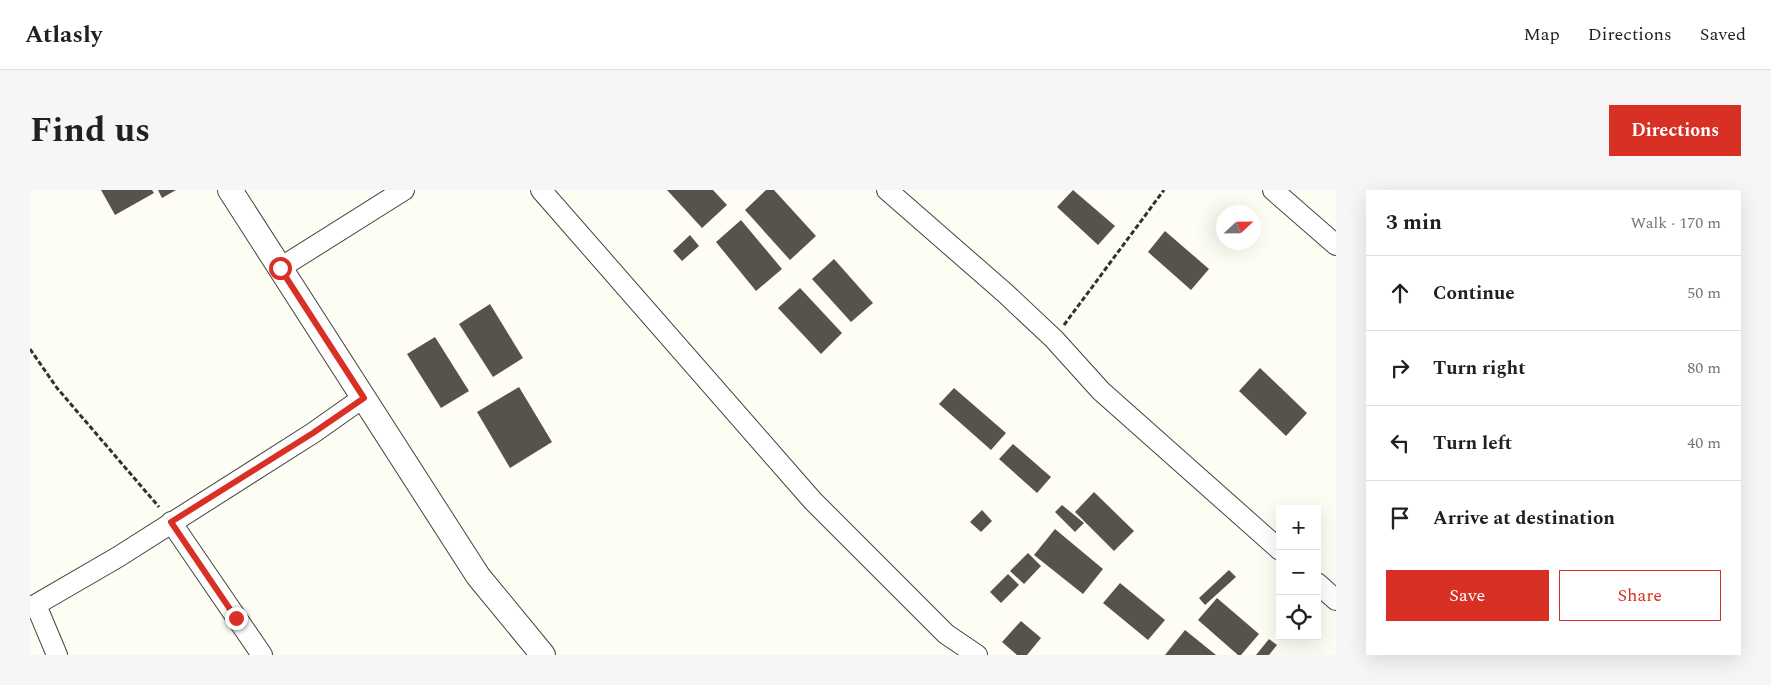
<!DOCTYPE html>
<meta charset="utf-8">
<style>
body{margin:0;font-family:Spectral,serif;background:#f6f6f6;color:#202124}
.controls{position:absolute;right:15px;bottom:15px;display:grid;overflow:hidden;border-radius:0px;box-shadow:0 5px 20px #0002}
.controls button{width:45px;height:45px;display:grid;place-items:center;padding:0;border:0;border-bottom:1px solid #e0e0e0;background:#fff;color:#202124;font:25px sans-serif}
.compass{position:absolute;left:1186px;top:15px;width:45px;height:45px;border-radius:50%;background:#fff;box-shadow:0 5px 20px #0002;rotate:68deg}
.stop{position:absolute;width:15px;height:15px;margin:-11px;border:4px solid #d93025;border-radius:50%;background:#fff}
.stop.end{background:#d93025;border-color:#fff;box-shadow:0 1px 5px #0008}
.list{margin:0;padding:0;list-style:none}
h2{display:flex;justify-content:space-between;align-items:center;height:65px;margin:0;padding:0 20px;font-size:21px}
h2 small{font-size:16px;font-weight:400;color:#757577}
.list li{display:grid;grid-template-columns:32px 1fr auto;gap:15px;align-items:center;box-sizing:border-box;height:75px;padding:0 20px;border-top:1px solid #e0e0e0}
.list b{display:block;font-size:19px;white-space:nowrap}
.list em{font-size:16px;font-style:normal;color:#757577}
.actions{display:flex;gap:10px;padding:15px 20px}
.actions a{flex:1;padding:11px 0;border:1px solid #d93025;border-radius:0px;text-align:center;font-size:18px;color:#d93025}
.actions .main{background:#d93025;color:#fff}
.icon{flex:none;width:28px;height:28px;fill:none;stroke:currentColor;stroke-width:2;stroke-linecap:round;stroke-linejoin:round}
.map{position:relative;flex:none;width:1306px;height:465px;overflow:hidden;border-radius:0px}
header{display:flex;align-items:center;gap:30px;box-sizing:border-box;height:70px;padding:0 25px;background:#fff;border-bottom:1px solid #e0e0e0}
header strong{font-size:24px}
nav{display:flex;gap:28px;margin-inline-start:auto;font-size:18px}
.intro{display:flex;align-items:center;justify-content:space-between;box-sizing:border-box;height:120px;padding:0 30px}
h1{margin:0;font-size:35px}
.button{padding:12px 22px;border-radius:0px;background:#d93025;color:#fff;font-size:18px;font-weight:700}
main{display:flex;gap:30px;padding:0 30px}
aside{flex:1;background:#fff;border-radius:0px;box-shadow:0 5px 20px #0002}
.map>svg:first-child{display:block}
.building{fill:#58524d}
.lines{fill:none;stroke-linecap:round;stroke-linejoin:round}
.minor-casing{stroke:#434343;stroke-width:22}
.tertiary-casing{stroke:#434343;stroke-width:26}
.path{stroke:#323232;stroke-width:3;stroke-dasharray:5 2.5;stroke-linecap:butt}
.minor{stroke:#fff;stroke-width:20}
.tertiary{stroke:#fff;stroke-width:24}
.route{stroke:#d93025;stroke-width:6}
</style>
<header>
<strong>Atlasly</strong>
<nav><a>Map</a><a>Directions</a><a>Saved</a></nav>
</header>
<div class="intro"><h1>Find us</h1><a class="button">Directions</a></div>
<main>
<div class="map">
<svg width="1306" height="465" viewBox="0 0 1306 465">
<rect width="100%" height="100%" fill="#fefdf4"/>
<!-- building -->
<g class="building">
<path d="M 71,0 L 122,0 L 124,3 L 85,25 Z"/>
<path d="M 128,0 L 146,0 L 132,8 Z"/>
<path d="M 637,0 L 683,0 L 697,15 L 672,38 Z"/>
<path d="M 736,0 L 744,0 L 786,46 L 760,70 L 715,20 Z"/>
<path d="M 1043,0 L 1085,36 L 1068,55 L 1027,17 Z"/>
<path d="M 711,30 L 752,79 L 726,101 L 686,52 Z"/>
<path d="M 1135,41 L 1179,79 L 1161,100 L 1118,62 Z"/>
<path d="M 660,45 L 669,56 L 652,71 L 643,61 Z"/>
<path d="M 804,69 L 843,113 L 821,132 L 782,89 Z"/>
<path d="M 770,98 L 812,143 L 791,164 L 748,118 Z"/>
<path d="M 460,114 L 493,168 L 463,187 L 429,134 Z"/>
<path d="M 405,147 L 439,201 L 411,218 L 377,164 Z"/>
<path d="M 1230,178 L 1277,223 L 1256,246 L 1209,201 Z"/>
<path d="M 489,197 L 522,252 L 480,278 L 447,222 Z"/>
<path d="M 924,198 L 976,243 L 961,260 L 909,214 Z"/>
<path d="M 983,254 L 1021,287 L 1007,303 L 969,269 Z"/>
<path d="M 1064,302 L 1104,341 L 1084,361 L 1045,322 Z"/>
<path d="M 1032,315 L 1054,333 L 1045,342 L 1025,322 Z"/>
<path d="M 952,320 L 962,331 L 951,342 L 940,332 Z"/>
<path d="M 1025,339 L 1073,379 L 1053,404 L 1004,365 Z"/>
<path d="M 998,363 L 1011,376 L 994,394 L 980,381 Z"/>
<path d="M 1199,380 L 1206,387 L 1175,415 L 1169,408 Z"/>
<path d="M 978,384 L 989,395 L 971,413 L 960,402 Z"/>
<path d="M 1090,393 L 1135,430 L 1118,450 L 1073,413 Z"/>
<path d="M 1187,408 L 1229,444 L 1211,465 L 1208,465 L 1168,430 Z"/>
<path d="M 991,431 L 1011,448 L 997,465 L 987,465 L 972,452 Z"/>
<path d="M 1155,440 L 1186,465 L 1135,465 Z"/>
<path d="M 1239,449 L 1247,455 L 1239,465 L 1226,465 Z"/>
</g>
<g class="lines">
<!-- minor casing -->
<g class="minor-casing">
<g id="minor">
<path d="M 511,0 L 783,311 L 916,444 L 947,465"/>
<path d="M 857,0 L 975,103 L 1024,149 L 1071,201 L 1250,360"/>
<path d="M 1243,0 L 1306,55"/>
<path d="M 250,78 L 374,0"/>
<path d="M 141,332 L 232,465"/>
<path d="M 1287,393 L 1306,410"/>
<path d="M 6,415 L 27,465"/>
<path d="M 0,418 L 88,367 L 283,243 L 334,207"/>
</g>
</g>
<!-- tertiary casing -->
<g class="tertiary-casing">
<path id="tertiary" d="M 200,0 L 448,386 L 513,465"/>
</g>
<!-- path -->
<g class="path">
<path d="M 1034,135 L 1134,0"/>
<path d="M 0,159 L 27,198 L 129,317"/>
</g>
<!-- minor -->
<use href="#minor" class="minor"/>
<!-- tertiary -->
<use href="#tertiary" class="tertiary"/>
</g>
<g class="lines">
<!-- route -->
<path class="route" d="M 206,428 L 141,332 L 283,243 L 334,208 L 250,78"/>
</g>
</svg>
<div class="controls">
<button>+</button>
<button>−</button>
<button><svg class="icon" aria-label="locate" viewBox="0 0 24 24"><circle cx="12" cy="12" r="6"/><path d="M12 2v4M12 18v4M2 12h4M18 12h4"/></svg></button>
</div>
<svg class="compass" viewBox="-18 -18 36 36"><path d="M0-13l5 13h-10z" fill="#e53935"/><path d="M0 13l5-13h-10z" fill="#757577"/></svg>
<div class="stop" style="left:250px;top:78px"></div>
<div class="stop end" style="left:206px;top:428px"></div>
</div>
<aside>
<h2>3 min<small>Walk · 170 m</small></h2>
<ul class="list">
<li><svg class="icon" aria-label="ahead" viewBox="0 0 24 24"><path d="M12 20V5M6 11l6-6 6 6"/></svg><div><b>Continue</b></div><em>50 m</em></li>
<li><svg class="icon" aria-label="right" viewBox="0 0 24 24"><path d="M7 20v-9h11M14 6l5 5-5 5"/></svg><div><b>Turn right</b></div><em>80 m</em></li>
<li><svg class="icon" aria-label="left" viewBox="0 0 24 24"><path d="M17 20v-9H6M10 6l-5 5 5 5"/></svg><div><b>Turn left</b></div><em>40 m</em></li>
<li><svg class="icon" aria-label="arrive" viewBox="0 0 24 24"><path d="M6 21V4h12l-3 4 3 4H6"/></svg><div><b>Arrive at destination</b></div></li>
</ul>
<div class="actions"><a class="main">Save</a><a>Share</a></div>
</aside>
</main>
